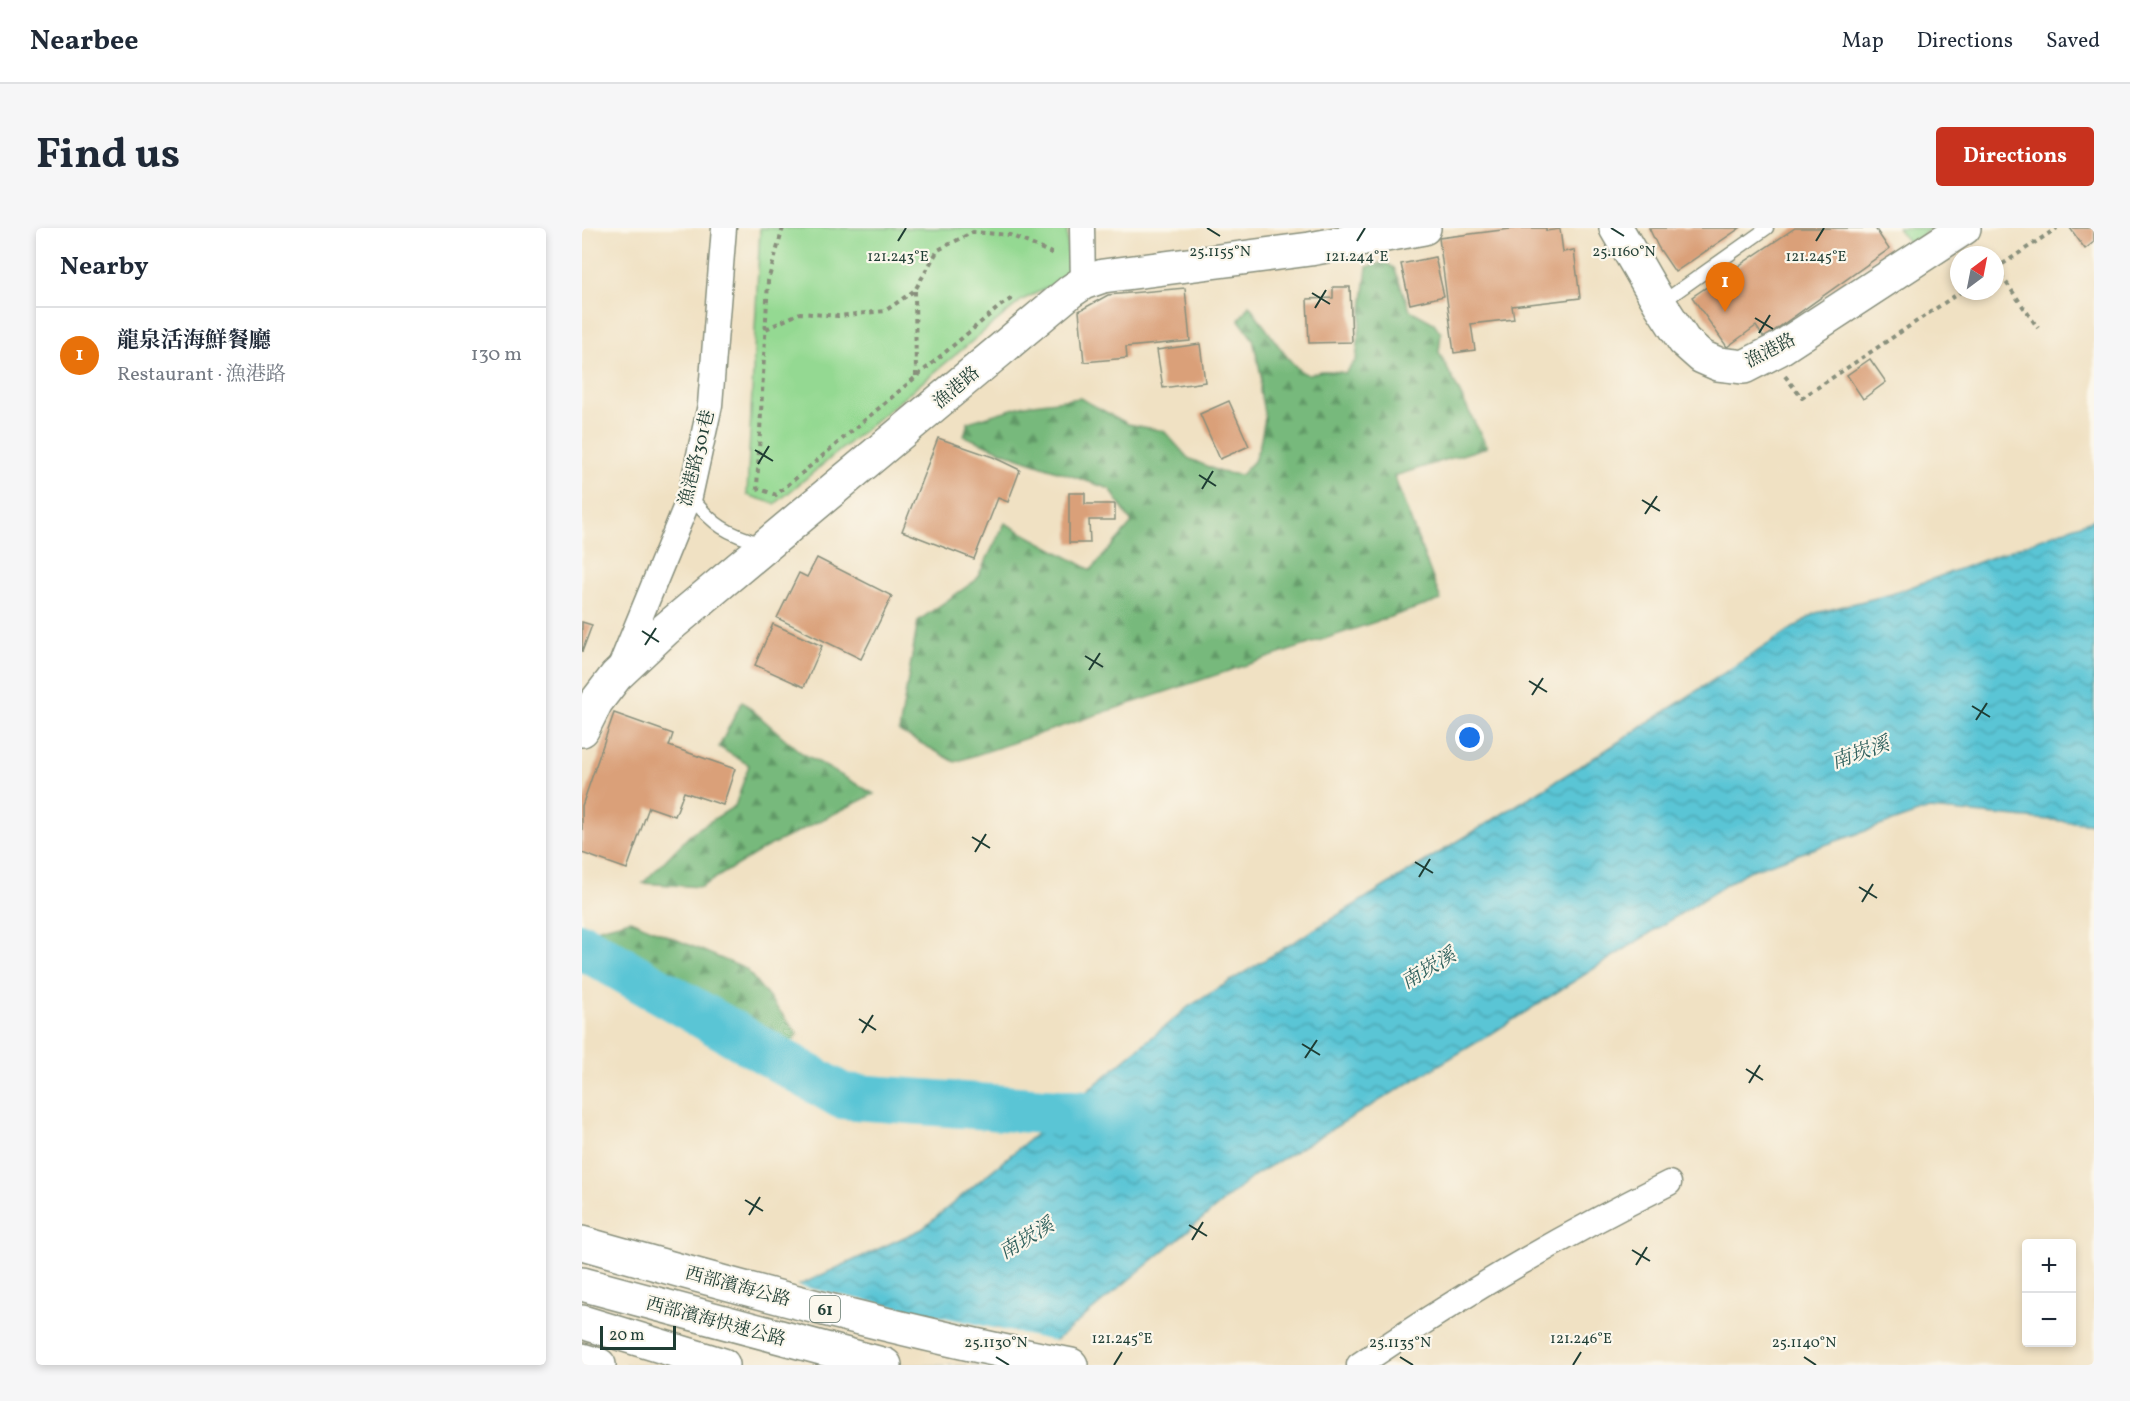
<!DOCTYPE html>
<meta charset="utf-8">
<style>
body{margin:0;font-family:Vollkorn,"Noto Serif TC",serif;background:#f6f6f7;color:#1f2937}
.controls{position:absolute;right:18px;bottom:18px;display:grid;overflow:hidden;border-radius:6px;box-shadow:0 3px 9px #0003}
.controls button{width:54px;height:54px;display:grid;place-items:center;padding:0;border:0;border-bottom:2px solid #e0e1e3;background:#fff;color:#1f2937;font:30px sans-serif}
.compass{position:absolute;left:1368px;top:18px;width:54px;height:54px;border-radius:50%;background:#fff;box-shadow:0 3px 9px #0003;rotate:32deg}
.scale{position:absolute;left:18px;bottom:15px;width:76px;box-sizing:border-box;padding-left:6px;border:3px solid #1f3d34;border-top:0;font-size:16px;line-height:21px;white-space:nowrap;color:#1f3d34;-webkit-text-stroke:4px #fbf7ec;paint-order:stroke}
.you{position:absolute;left:888px;top:510px;width:21px;height:21px;margin:-15px;border:4px solid #fff;border-radius:50%;background:#1a73e8;box-shadow:0 0 0 9px #1a73e833}
.badge{display:grid;place-items:center;width:39px;height:39px;border-radius:50%;background:#c8321e;color:#fff;font-size:20px;font-weight:700}
.pin{position:absolute;translate:-50% -50px;filter:drop-shadow(0 2px 3px #0008)}
.pin::after{content:'';position:absolute;top:32px;width:21px;height:18px;background:inherit;clip-path:polygon(0 0,100% 0,50% 100%)}
.list{margin:0;padding:0;list-style:none}
h2{display:flex;justify-content:space-between;align-items:center;height:78px;margin:0;padding:0 24px;font-size:26px}
h2 small{font-size:20px;font-weight:400;color:#747a83}
.list li{display:grid;grid-template-columns:39px 1fr auto;gap:18px;align-items:center;box-sizing:border-box;height:96px;padding:0 24px;border-top:2px solid #e0e1e3}
.list b{display:block;font-size:22px;white-space:nowrap}
.list p{margin:0;font-size:20px;white-space:nowrap;color:#747a83}
.list em{font-size:20px;font-style:normal;color:#747a83}
.map{position:relative;flex:none;width:1512px;height:1137px;overflow:hidden;border-radius:6px}
header{display:flex;align-items:center;gap:36px;box-sizing:border-box;height:84px;padding:0 30px;background:#fff;border-bottom:2px solid #e0e1e3}
header strong{font-size:28px}
nav{display:flex;gap:33px;margin-inline-start:auto;font-size:21px}
.intro{display:flex;align-items:center;justify-content:space-between;box-sizing:border-box;height:144px;padding:0 36px}
h1{margin:0;font-size:42px}
.button{padding:15px 27px;border-radius:6px;background:#c8321e;color:#fff;font-size:21px;font-weight:700}
main{display:flex;gap:36px;padding:0 36px}
aside{flex:1;background:#fff;border-radius:6px;box-shadow:0 3px 9px #0003}
.map>svg:first-child{display:block}
.forest{fill:url(#forest-firs);stroke:#4b7b58;stroke-width:1.5}
.park{fill:#94d992;stroke:#5a8b63;stroke-width:1.5}
.water{fill:url(#water-waves);stroke:#3c8184;stroke-width:1.5}
.pier{fill:#f0e1c3}
.lines{fill:none;stroke-linecap:round;stroke-linejoin:round}
.river{stroke:#5ac5d5;stroke-width:46}
.building{fill:#daa079}
.lane-casing{stroke:#888f7c;stroke-width:15}
.street-casing{stroke:#888f7c;stroke-width:27}
.secondary-casing{stroke:#888f7c;stroke-width:36}
.primary-casing{stroke:#888f7c;stroke-width:36}
.highway-casing{stroke:#888f7c;stroke-width:36}
.path{stroke:#888f7c;stroke-width:4;stroke-dasharray:4.5 4.5;stroke-linecap:butt}
.lane{stroke:#fff;stroke-width:12}
.street{stroke:#fff;stroke-width:24}
.secondary{stroke:#fff;stroke-width:33}
.primary{stroke:#fff;stroke-width:33}
.highway{stroke:#fff;stroke-width:33}
.ticks{fill:none;stroke:#1f3d34;stroke-width:2}
.labels{text-anchor:middle;stroke-width:4.5;stroke-linejoin:round;paint-order:stroke}
.shield{fill:#fbf7ec;stroke:#61756b;stroke-width:1.5}
.shield-label{font-size:16px;font-weight:bold;fill:#1f3d34}
.street-label{font-size:18px;fill:#1f3d34;stroke:#fbf7ec}
.water-label{font-size:20px;font-style:italic;fill:#2e5f5c;stroke:#fbf7ec}
.ticks-label{font-size:15px;text-anchor:middle;fill:#1f3d34;stroke:#fbf7ec;stroke-width:4.5;stroke-linejoin:round;paint-order:stroke}
</style>
<header>
<strong>Nearbee</strong>
<nav><a>Map</a><a>Directions</a><a>Saved</a></nav>
</header>
<div class="intro"><h1>Find us</h1><a class="button">Directions</a></div>
<main>
<aside>
<h2>Nearby<small></small></h2>
<ul class="list">
<li><span class="badge" style="background:#e8710a">1</span><div><b>龍泉活海鮮餐廳</b><p>Restaurant · 漁港路</p></div><em>130 m</em></li>
</ul>
</aside>
<div class="map">
<svg width="1512" height="1137" viewBox="0 0 1512 1137">
<defs>
<pattern id="forest-firs" width="22" height="20" patternUnits="userSpaceOnUse" patternTransform="scale(1.5)"><rect width="22" height="20" fill="#77b97c"/><path d="M5 1l3.5 6h-7zM16 11l3.5 6h-7z" fill="#619866"/></pattern>
<pattern id="water-waves" width="16" height="10" patternUnits="userSpaceOnUse" patternTransform="scale(1.5)"><rect width="16" height="10" fill="#5ac5d5"/><path d="M0 5q4-4 8 0t8 0" fill="none" stroke="#4aa1ae"/></pattern>
</defs>
<rect width="100%" height="100%" fill="#fbf7ec"/>
<filter id="ink" filterUnits="userSpaceOnUse"><feTurbulence type="fractalNoise" baseFrequency=".0167" numOctaves="2"/><feDisplacementMap in="SourceGraphic" scale="12" xChannelSelector="R" yChannelSelector="G"/><feConvolveMatrix kernelMatrix="1 2 1 2 8 2 1 2 1" color-interpolation-filters="sRGB"/></filter>
<filter id="wash" filterUnits="userSpaceOnUse"><feTurbulence type="fractalNoise" baseFrequency=".008" numOctaves="4" result="noise"/><feDisplacementMap in="SourceGraphic" scale="24" xChannelSelector="R" yChannelSelector="G"/><feGaussianBlur stdDeviation="1.35" result="paint"/><feColorMatrix in="noise" values="0 0 0 0 0 0 0 0 0 0 0 0 0 0 0 0 0 1.4 0 .05"/><feComposite in="paint" operator="in"/></filter>
<g filter="url(#wash)">
<rect width="100%" height="100%" fill="#f0e1c3"/>
<!-- forest -->
<g class="forest">
<path d="M 802,34 L 812,40 L 828,82 L 852,95 L 859,105 L 857,124 L 905,219 L 812,248 L 859,372 L 373,534 L 317,503 L 336,393 L 394,352 L 423,295 L 509,342 L 550,295 L 528,261 L 437,230 L 382,208 L 386,194 L 443,177 L 498,170 L 546,196 L 582,203 L 606,230 L 638,244 L 659,247 L 672,233 L 678,216 L 683,190 L 678,163 L 679,147 L 671,111 L 657,92 L 667,77 C 678,90 711,144 725,146 C 730,146 735,144 739,143 C 748,142 755,144 763,145 L 774,132 L 785,39 Z"/>
<path d="M 160,473 L 218,524 L 292,566 L 183,620 L 119,659 L 61,655 L 111,604 L 153,578 L 167,537 L 137,519 Z"/>
<path d="M 48,692 L 164,741 L 216,806 L 203,822 L 3,704 Z"/>
</g>
<!-- park -->
<g class="park">
<path d="M 178,0 L 485,0 L 486,44 L 473,56 L 440,72 L 193,276 L 165,267 Z"/>
<path d="M 1316,0 L 1350,0 L 1327,16 Z"/>
</g>
<!-- water -->
<path class="water" d="M 1512,291 L 1512,596 L 1347,581 L 1164,644 L 912,804 L 673,947 L 444,1137 L 43,1137 L 340,1001 L 606,779 L 1018,526 L 1234,385 L 1310,366 Z"/>
<!-- pier -->
<path class="pier" d="M 211,1057 L 477,1114 L 449,1137 L 40,1137 L 42,1134 Z"/>
<g class="lines">
<!-- river -->
<path class="river" d="M 0,718 L 260,868 L 543,889"/>
</g>
<g id="blocks">
<!-- building -->
<g class="building">
<path d="M 936,0 L 964,0 L 964,3 L 978,1 L 981,24 L 992,22 L 998,70 L 930,78 L 932,91 L 889,96 L 893,122 L 872,125 L 857,10 Z"/>
<path d="M 1067,0 L 1158,0 L 1093,44 L 1076,19 Z"/>
<path d="M 1213,0 L 1293,0 L 1307,21 L 1182,110 L 1174,98 L 1145,119 L 1110,69 Z"/>
<path d="M 1488,0 L 1512,0 L 1512,14 L 1503,21 Z"/>
<path d="M 853,29 L 862,68 L 828,76 L 819,36 Z"/>
<path d="M 751,59 L 768,59 L 770,114 L 727,115 L 725,71 L 751,70 Z"/>
<path d="M 603,60 L 608,113 L 544,119 L 545,130 L 502,134 L 497,83 L 526,67 Z"/>
<path d="M 618,116 L 623,154 L 581,160 L 575,122 Z"/>
<path d="M 1288,131 L 1304,154 L 1281,171 L 1265,147 Z"/>
<path d="M 647,173 L 667,218 L 638,231 L 618,186 Z"/>
<path d="M 356,210 L 411,229 L 438,242 L 426,274 L 416,270 L 392,331 L 320,303 Z"/>
<path d="M 487,265 L 503,265 L 503,276 L 533,276 L 533,292 L 507,292 L 508,315 L 487,315 Z"/>
<path d="M 235,330 L 310,368 L 279,431 L 195,390 L 217,345 L 225,349 Z"/>
<path d="M 0,394 L 10,397 L 0,424 Z"/>
<path d="M 191,396 L 240,418 L 222,459 L 173,437 Z"/>
<path d="M 32,485 L 91,506 L 87,518 L 153,541 L 141,577 L 102,564 L 93,588 L 67,579 L 45,641 L 0,625 L 0,578 Z"/>
</g>
</g>
</g>
<g filter="url(#ink)">
<use href="#blocks" fill-opacity="0" stroke="#888f7c" stroke-width="1.5"/>
<g class="lines">
<!-- lane casing -->
<g class="lane-casing">
<g id="lane">
<path d="M 1079,75 L 1185,0"/>
<path d="M 108,268 C 131,297 145,306 181,316"/>
</g>
</g>
<!-- street casing -->
<g class="street-casing">
<g id="street">
<path d="M 500,0 L 501,55"/>
<path d="M 37,441 L 108,268 L 128,177 L 142,0"/>
<path d="M 777,1137 C 876,1069 980,1008 1087,955"/>
</g>
</g>
<!-- secondary casing -->
<g class="secondary-casing">
<g id="secondary">
<path d="M 1034,0 L 1078,76 L 1102,113 L 1120,129 L 1136,136 L 1162,139 L 1197,121 L 1382,0"/>
<path d="M 0,502 L 14,474 L 34,448 L 84,401 L 489,63 L 501,55 L 521,48 L 728,21 L 842,0"/>
</g>
</g>
<!-- primary casing -->
<g class="primary-casing">
<g id="primary">
<path d="M 0,1015 C 162,1061 324,1105 489,1137"/>
<path d="M 0,1132 L 17,1137"/>
</g>
</g>
<!-- highway casing -->
<g class="highway-casing">
<g id="highway">
<path d="M 0,1056 L 303,1137"/>
<path d="M 0,1094 L 141,1137"/>
</g>
</g>
<!-- path -->
<g class="path">
<path d="M 201,0 L 186,53 L 175,260 L 194,267 L 418,78 L 432,69"/>
<path d="M 1414,40 L 1456,100"/>
<path d="M 1413,41 L 1475,0"/>
<path d="M 333,63 L 334,148"/>
<path d="M 184,101 L 218,85 L 256,88 L 303,83 L 333,62 L 356,22 L 391,4 L 428,7 L 474,27"/>
<path d="M 1203,148 L 1220,170 L 1380,63"/>
</g>
<!-- lane -->
<use href="#lane" class="lane"/>
<!-- street -->
<use href="#street" class="street"/>
<!-- secondary -->
<use href="#secondary" class="secondary"/>
<!-- primary -->
<use href="#primary" class="primary"/>
<!-- highway -->
<use href="#highway" class="highway"/>
</g>
</g>
<!-- ticks -->
<path class="ticks" d="M 625,0 L 638,8M 1029,0 L 1042,8M 316,13 L 324,0M 775,13 L 783,0M 1234,13 L 1242,0M 730,65 L 748,76M 733,80 L 744,62M 1173,90 L 1191,101M 1177,105 L 1188,87M 173,222 L 191,233M 176,236 L 187,218M 617,247 L 634,258M 620,261 L 631,243M 1060,272 L 1078,283M 1063,286 L 1075,268M 60,403 L 77,414M 63,417 L 74,400M 503,428 L 521,439M 507,442 L 518,425M 947,453 L 965,464M 950,467 L 961,450M 1390,478 L 1408,489M 1394,492 L 1405,475M 390,609 L 408,620M 393,624 L 404,606M 833,634 L 851,645M 837,649 L 848,631M 1277,659 L 1295,670M 1280,674 L 1291,656M 277,791 L 294,802M 280,805 L 291,787M 720,816 L 738,827M 723,830 L 735,812M 1164,841 L 1181,852M 1167,855 L 1178,837M 163,972 L 181,983M 167,987 L 178,969M 607,997 L 625,1008M 610,1012 L 621,994M 1050,1022 L 1068,1033M 1054,1037 L 1065,1019M 414,1129 L 427,1137M 818,1129 L 831,1137M 1222,1129 L 1234,1137M 532,1137 L 540,1124M 991,1137 L 999,1124"/>
<g class="labels">
<!-- shield labels -->
<rect class="shield" x="228" y="1068" width="30" height="26" rx="4.5"/>
<g class="shield-label">
<text x="243" y="1087">61</text>
</g>
<!-- street labels -->
<g class="street-label">
<text transform="translate(1188 122) rotate(-27)" y="6">漁港路</text>
<text transform="translate(374 159) rotate(-40)" y="6">漁港路</text>
<text transform="translate(114 230) rotate(-76)" y="6">漁港路301巷</text>
<text transform="translate(156 1058) rotate(15)" y="6">西部濱海公路</text>
<text transform="translate(134 1093) rotate(15)" y="6">西部濱海快速公路</text>
</g>
<!-- water labels -->
<g class="water-label">
<text transform="translate(1278 524) rotate(-19)" y="7">南崁溪</text>
<text transform="translate(846 740) rotate(-31)" y="7">南崁溪</text>
<text transform="translate(444 1010) rotate(-31)" y="7">南崁溪</text>
</g>
</g>
<g class="ticks-label">
<text x="638" y="28">25.1155°N</text>
<text x="1042" y="28">25.1160°N</text>
<text x="316" y="33">121.243°E</text>
<text x="775" y="33">121.244°E</text>
<text x="1234" y="33">121.245°E</text>
<text x="540" y="1115">121.245°E</text>
<text x="999" y="1115">121.246°E</text>
<text x="414" y="1119">25.1130°N</text>
<text x="818" y="1119">25.1135°N</text>
<text x="1222" y="1119">25.1140°N</text>
</g>
</svg>
<div class="controls">
<button>+</button>
<button>−</button>
</div>
<svg class="compass" viewBox="-18 -18 36 36"><path d="M0-13l5 13h-10z" fill="#e53935"/><path d="M0 13l5-13h-10z" fill="#747a83"/></svg>
<div class="scale">20 m</div>
<div class="you"></div>
<div class="pin badge" style="left:1143px;top:84px;background:#e8710a">1</div>
</div>
</main>
